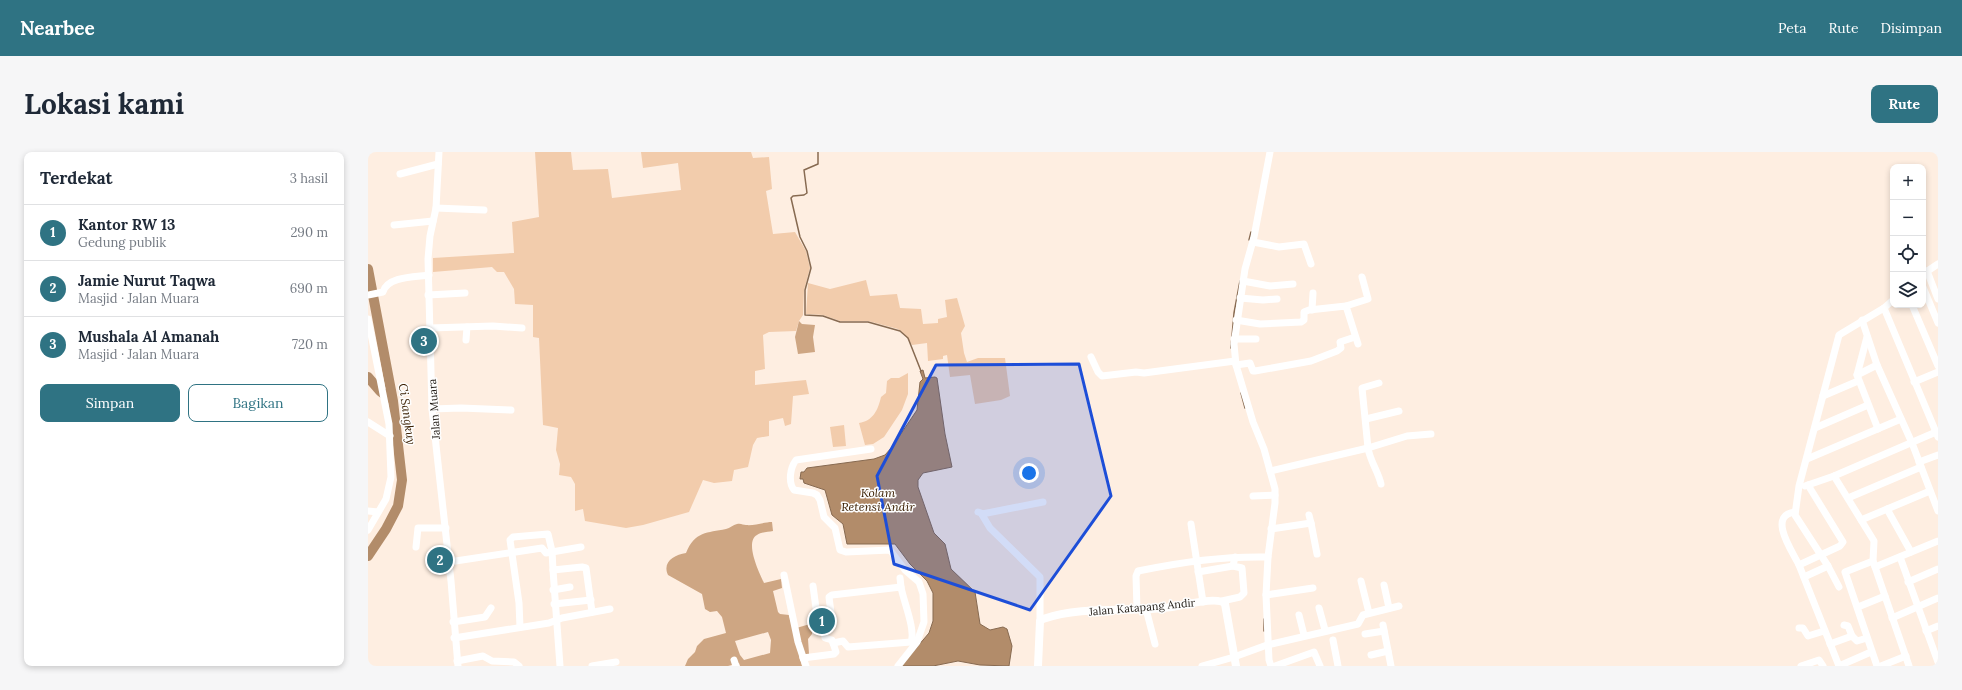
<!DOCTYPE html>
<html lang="id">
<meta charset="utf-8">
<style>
body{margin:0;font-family:Lora,serif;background:#f6f6f7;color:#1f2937}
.controls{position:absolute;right:12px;top:12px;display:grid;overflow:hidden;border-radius:8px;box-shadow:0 2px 6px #0003}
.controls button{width:36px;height:36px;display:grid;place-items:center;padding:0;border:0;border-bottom:1px solid #e0e1e3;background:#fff;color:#1f2937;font:20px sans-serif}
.you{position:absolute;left:661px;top:321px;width:14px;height:14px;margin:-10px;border:3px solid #fff;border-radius:50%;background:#1a73e8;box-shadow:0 0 0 6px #1a73e833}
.badge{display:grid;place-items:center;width:26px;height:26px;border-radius:50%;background:#2f7383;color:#fff;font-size:13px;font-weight:700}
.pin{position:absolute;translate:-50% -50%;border:2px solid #fff;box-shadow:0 1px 4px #0006}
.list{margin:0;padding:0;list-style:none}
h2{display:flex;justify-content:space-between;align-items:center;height:52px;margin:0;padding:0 16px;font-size:17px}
h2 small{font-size:13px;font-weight:400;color:#747a83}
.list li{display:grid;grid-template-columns:26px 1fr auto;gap:12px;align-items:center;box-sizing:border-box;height:56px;padding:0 16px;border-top:1px solid #e0e1e3}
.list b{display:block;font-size:15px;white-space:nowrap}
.list p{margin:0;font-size:13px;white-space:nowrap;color:#747a83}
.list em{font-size:13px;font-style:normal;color:#747a83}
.actions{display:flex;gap:8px;padding:12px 16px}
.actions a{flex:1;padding:9px 0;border:1px solid #2f7383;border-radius:8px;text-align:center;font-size:14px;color:#2f7383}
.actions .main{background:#2f7383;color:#fff}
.icon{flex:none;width:22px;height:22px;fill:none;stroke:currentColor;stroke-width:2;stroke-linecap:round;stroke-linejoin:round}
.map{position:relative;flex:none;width:1570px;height:514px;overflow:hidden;border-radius:8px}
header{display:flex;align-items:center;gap:24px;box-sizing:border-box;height:56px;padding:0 20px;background:#2f7383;color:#fff}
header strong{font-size:19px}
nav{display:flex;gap:22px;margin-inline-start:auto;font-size:14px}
.intro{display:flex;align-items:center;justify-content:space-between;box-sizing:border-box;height:96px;padding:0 24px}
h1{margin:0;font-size:28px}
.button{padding:10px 18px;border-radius:8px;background:#2f7383;color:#fff;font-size:14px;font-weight:700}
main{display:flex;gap:24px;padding:0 24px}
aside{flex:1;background:#fff;border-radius:8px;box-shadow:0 2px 6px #0003}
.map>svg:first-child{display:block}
.green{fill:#f2ccac}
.forest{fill:#cea683;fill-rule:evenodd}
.water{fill:#b28c6a;stroke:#876a51}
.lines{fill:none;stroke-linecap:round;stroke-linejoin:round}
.stream{stroke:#876a51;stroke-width:1.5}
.river{stroke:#b28c6a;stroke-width:10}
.minor{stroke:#fff;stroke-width:7}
.tertiary{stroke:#fff;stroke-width:8}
.marked{fill:#1d4ed8;fill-opacity:0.2;stroke:#1d4ed8;stroke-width:3;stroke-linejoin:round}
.labels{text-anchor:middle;stroke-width:3;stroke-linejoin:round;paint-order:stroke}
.street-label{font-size:11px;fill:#221c16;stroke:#fefefe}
.water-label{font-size:12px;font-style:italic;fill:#3d2205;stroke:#fefefe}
</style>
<header>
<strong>Nearbee</strong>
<nav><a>Peta</a><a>Rute</a><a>Disimpan</a></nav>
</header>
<div class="intro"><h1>Lokasi kami</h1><a class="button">Rute</a></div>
<main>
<aside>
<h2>Terdekat<small>3 hasil</small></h2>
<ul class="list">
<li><span class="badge">1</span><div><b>Kantor RW 13</b><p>Gedung publik</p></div><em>290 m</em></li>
<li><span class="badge">2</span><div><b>Jamie Nurut Taqwa</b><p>Masjid · Jalan Muara</p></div><em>690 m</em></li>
<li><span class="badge">3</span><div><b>Mushala Al Amanah</b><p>Masjid · Jalan Muara</p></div><em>720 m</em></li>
</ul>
<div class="actions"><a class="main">Simpan</a><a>Bagikan</a></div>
</aside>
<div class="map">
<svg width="1570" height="514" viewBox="0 0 1570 514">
<rect width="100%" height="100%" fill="#feeee1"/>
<!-- green -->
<g class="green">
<path d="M 167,0 L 203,0 L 205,18 L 240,17 L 244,46 L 313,38 L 310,11 L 275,16 L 273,0 L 383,0 L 385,6 L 401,5 L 404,37 L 398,39 L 405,82 L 427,80 L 438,99 L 442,116 L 436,138 L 435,163 L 431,169 L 428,179 L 401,180 L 395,183 L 397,217 L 387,219 L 387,233 L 438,228 L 441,242 L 425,244 L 423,272 L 417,274 L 415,266 L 401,269 L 401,284 L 389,286 L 385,293 L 380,315 L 366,318 L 364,329 L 346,331 L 335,328 L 321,360 L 275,373 L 258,376 L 217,369 L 215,357 L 207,359 L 207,332 L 203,325 L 191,323 L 192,312 L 188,298 L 190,276 L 175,273 L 171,186 L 165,185 L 165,153 L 147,152 L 146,137 L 136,120 L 129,120 L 124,115 L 65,120 L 65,106 L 146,101 L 144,70 L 171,65 Z"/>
<path d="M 498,128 L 502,144 L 529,142 L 532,156 L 553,157 L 555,172 L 570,171 L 570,167 L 579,165 L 577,148 L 589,146 L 597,174 L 593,181 L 596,201 L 599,210 L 610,206 L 637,206 L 642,244 L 633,248 L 607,252 L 602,223 L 582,225 L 579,203 L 575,204 L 575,207 L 560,209 L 559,191 L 544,193 L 536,182 L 530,177 L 500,169 L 472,169 L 455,163 L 438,162 L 440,131 L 462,137 Z"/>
<path d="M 540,221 L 540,242 L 534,258 L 516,285 L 505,292 L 497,293 L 491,271 C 505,269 510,258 513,245 L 518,241 L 519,229 L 523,226 L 531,226 Z"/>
<path d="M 476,273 L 478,294 L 465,295 L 462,275 Z"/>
</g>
<!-- forest -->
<g class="forest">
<path d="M 431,169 L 434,172 L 447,173 L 445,185 L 447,200 L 430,202 L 427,185 Z"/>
<path d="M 404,370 L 405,379 C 400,380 393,380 389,383 C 376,390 392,422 396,431 L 413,427 L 414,436 L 405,439 L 410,460 L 412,462 L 421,463 L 425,477 L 442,472 L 444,475 L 444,482 L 440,487 L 441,502 L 431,504 L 434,514 L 372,514 L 371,511 L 360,514 L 317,514 L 320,507 L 327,500 L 329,494 L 336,487 L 358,481 L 354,465 L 349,459 L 342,460 L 337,457 L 334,442 L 300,423 C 294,410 306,403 318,401 C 327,379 339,381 358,377 C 362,376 365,373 369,372 C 373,371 375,373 378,373 C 386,374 396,370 404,370 ZM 400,480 L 403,488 L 402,501 L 376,508 L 372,503 L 367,489 Z"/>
</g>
<!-- water -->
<path class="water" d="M 555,218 L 557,226 L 567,225 L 569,226 L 577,282 L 584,315 L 555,321 L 550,328 L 550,335 L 566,381 L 577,392 L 583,417 L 607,440 L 612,472 L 622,478 L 635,475 L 639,477 L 644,494 L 641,514 L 612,513 L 590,509 L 565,514 L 533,514 L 561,481 L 565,469 L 565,441 L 559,429 L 542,412 L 527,392 L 479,392 L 475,372 L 464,363 L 457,338 L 436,331 L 435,327 L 432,327 L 433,320 L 436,320 L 439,316 L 506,307 L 517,303 L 524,295 L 549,258 L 552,230 L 555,227 L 552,219 Z"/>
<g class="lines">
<!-- stream -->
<g class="stream">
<path d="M 450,0 L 450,12 L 436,18 L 439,41 L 436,43 L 425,44 L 423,46 L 432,85 L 439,99 L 443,116 L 437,138 L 437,163 L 455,164 L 472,170 L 500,170 L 532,179 L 540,186 L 553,219"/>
<path d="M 881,88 L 883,80"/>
<path d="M 863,196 L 866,161 L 872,129"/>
<path d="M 873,241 L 877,256"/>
<path d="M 896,467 L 896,479"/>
</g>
<!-- river -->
<g class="river">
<path d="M 0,117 L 25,249 L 34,328 L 30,354 L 18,377 L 0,404"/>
<path d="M 0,225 L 12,239 L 21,246"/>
</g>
<!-- minor -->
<g class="minor">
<path d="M 71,0 L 68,56 L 62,84 L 60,107 L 64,257 L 83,429 L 90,514"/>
<path d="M 902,0 L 886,85 L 877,117 L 866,192 L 868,213 L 885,270 L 896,297 L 907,337 L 907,351 L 900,405 L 898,443 L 901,508 L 903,514"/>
<path d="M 32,22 L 70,12"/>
<path d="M 68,56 L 116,58"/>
<path d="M 26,73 L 65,69"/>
<path d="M 885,90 L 911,95 L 936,92 L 943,112"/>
<path d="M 1559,119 L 1570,147"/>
<path d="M 1555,122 L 1570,112"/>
<path d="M 875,129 L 902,134 L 925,132"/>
<path d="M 1555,135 L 1570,171"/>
<path d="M 0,143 L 15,140 C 19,124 48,125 61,123"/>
<path d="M 60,143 L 97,141"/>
<path d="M 872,146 L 895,148 L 909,147"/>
<path d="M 1544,153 L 1570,214"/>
<path d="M 978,154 L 1000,147 L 994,125"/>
<path d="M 1516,156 L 1570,285"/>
<path d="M 944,158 L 945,141"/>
<path d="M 0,167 L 21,272 L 23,325 L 18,347 L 0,378"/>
<path d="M 868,168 L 892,172 L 933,170 L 936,168 L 936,160 L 941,158 L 978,154 L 990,192"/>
<path d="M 1494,168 L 1509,213 L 1544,291 L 1570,359"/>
<path d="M 62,176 L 125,174 L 154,176"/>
<path d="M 1499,185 L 1489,223 L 1510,277"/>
<path d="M 866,187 L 888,187"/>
<path d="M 98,188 L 99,175"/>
<path d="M 723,205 L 730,220 L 734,224 L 768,220 L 776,221 L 867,209"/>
<path d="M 868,213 L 882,211 L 885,219 L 887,219 L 943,209 L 969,199 L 973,196 L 972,190 L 987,185"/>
<path d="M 1489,223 L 1509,213"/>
<path d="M 1546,230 L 1570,220"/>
<path d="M 1455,244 L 1490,229"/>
<path d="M 64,257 L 93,256 L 143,258"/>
<path d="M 998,267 L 1031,259"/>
<path d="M 0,270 L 22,284"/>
<path d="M 1447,276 L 1500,253"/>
<path d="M 503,297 L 428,308 C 422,316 420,330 426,338 L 445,341 L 449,343 L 452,348 L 456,365 L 467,376 L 472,398 L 478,400 L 522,398 L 537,418 L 551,430 L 555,442 L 556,470 L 549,490 L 530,514"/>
<path d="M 1439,307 L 1533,267"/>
<path d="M 1551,310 L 1570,303"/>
<path d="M 902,319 L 1000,296 L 994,236 L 1011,231"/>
<path d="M 1466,324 L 1506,389 L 1505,409 L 1507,415 L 1541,514"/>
<path d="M 1013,332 C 1010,319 1002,309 1000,296 L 1039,284 L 1063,282"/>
<path d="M 1440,333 L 1475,390 L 1472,394 L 1431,413 L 1471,514"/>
<path d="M 1437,334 L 1466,324 L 1568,280"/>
<path d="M 885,344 L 907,343"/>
<path d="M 1480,346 L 1553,315"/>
<path d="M 1519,357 L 1543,400"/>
<path d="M 0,359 L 10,360"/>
<path d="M 610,360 L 613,361 L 622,376 L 672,425 L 672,469"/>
<path d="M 1427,360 C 1399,363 1424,399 1431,413"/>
<path d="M 614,362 L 675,350"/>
<path d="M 941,363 L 943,371"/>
<path d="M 1493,368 L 1562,339"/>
<path d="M 823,372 L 835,450"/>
<path d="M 903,377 L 943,371 L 949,402"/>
<path d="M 48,395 L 50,376 L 78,376"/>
<path d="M 1532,405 L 1570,510"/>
<path d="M 1505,409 L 1477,420 L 1509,514"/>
<path d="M 81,410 L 174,396 L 178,401 L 213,395"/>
<path d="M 1507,415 L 1570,389"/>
<path d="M 185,418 L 192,514"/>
<path d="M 830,420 L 865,414"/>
<path d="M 416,423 L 430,490 L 438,514"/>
<path d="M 1436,425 L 1460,414"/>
<path d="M 993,429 L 1001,461"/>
<path d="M 1540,430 L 1570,417"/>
<path d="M 1016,433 L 1021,456"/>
<path d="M 1471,435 L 1460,414 L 1427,363 L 1431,334 L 1471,183 L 1516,156 L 1525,148"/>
<path d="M 185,438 L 202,435"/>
<path d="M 898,443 L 945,436"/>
<path d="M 854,449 L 872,445 L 876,441 L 874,416 L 865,414 L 867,405"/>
<path d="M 186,452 L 223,448"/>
<path d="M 1490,455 L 1517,444"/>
<path d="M 951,456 L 957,478"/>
<path d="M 769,457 L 768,424 L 770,419 C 815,410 855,404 900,405"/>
<path d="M 778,457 L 787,492"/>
<path d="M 931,463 L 936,483"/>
<path d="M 1524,466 L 1570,446"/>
<path d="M 464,469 L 461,445 L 464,443 L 533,435 L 532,426"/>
<path d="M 85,470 L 117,465 L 123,456"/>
<path d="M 1015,473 L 1023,514"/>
<path d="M 1476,473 L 1480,474 L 1484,484"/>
<path d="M 152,475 L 151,451 L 142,388 L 145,385 L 180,382 L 184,399 L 185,418 L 214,415 L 218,416 L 224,460"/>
<path d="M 1431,476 L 1435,476 L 1440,484 L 1456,479"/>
<path d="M 1558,479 L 1570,474"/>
<path d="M 997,482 L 1016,479"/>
<path d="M 86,486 L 181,471 L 194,466 L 242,457"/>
<path d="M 965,488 L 970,514"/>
<path d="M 465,491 L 475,489 L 480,495 L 543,490 C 548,478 535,448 533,435"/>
<path d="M 1462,492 L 1484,484 L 1489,489 L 1499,486"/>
<path d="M 1003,503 L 1020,499"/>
<path d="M 435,506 L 466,502 L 468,500 L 464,488 L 457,486 L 455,473 L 450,471 L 445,434"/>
<path d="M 366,508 L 368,514"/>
<path d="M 89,509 L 115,504 L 124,509 L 146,510 L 151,514"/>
<path d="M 224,514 L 248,510"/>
<path d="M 834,514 L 866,505 L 899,493 L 990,472 L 995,463 L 1031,454"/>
<path d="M 907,514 L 946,500 L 952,514"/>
<path d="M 1433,514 L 1451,508 L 1455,514"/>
<path d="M 1471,514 L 1503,500"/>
<path d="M 1513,514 L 1538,504"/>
</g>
<!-- tertiary -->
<path class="tertiary" d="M 670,514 L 672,469 L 675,467 C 716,453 761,461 804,455 C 815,453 851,444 857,452 L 868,514"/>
</g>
<!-- marked area -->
<path class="marked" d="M 711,212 L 743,344 L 662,458 L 526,412 L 509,324 L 568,213 Z"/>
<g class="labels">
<!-- street labels -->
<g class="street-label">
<text transform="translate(66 257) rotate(-94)" y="4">Jalan Muara</text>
<text transform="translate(774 455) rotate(-5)" y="4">Jalan Katapang Andir</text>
</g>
<!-- water labels -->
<g class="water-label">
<text transform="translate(39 262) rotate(82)" y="4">Ci Sangkuy</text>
<text x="510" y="345">Kolam<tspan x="510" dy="14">Retensi Andir</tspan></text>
</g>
</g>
</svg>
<div class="controls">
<button>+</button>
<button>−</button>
<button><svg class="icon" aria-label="locate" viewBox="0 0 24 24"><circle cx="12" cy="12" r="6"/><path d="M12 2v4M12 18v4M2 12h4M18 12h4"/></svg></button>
<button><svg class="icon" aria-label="layers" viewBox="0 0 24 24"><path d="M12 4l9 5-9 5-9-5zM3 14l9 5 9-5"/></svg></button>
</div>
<div class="you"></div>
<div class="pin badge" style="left:454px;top:469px">1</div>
<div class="pin badge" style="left:72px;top:408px">2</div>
<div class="pin badge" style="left:56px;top:189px">3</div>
</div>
</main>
